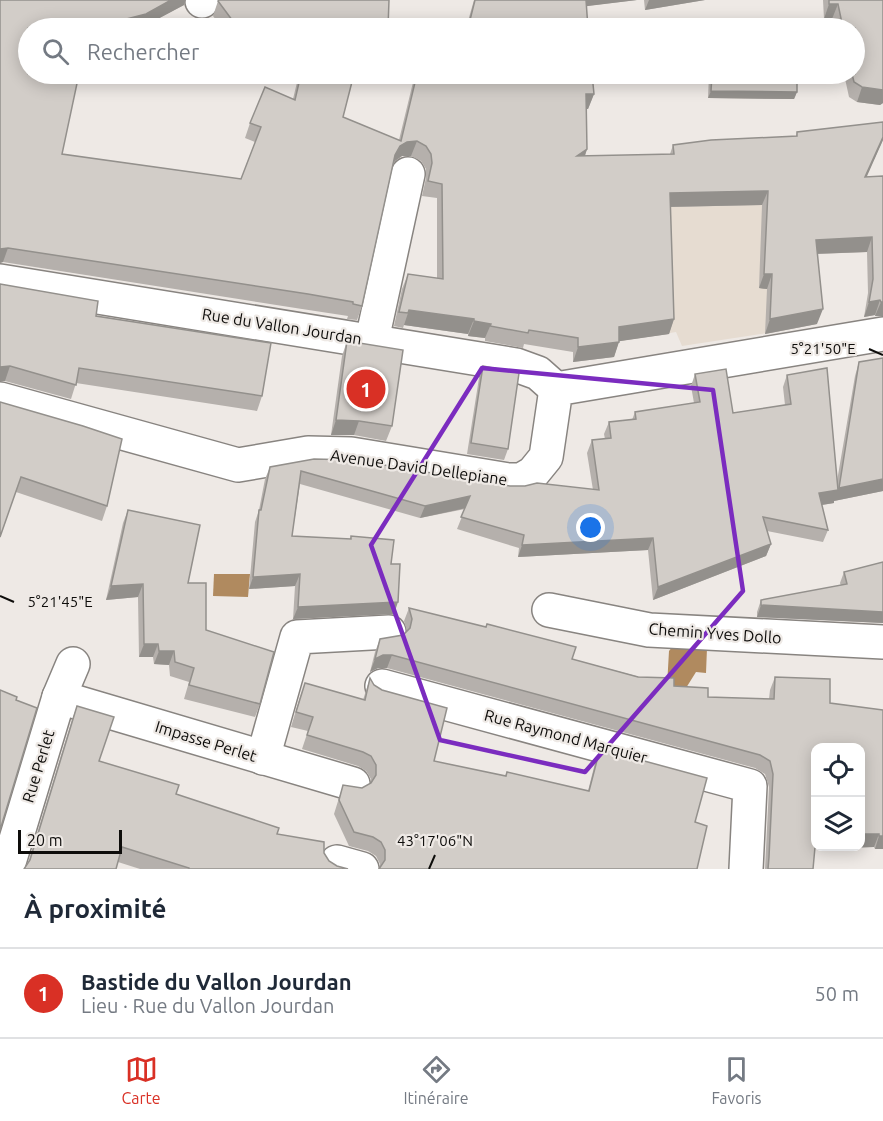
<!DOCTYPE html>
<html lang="fr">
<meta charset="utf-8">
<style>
body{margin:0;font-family:Ubuntu,sans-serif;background:#f6f6f7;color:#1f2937}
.controls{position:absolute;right:18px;bottom:18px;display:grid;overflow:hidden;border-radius:12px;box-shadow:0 3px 15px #0003}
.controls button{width:54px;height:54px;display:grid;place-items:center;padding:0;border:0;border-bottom:2px solid #e0e1e3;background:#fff;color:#1f2937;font:30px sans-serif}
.scale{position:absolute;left:18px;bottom:15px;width:104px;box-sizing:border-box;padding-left:6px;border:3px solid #0e0d0b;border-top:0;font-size:16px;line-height:21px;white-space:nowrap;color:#0e0d0b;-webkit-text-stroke:4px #eee9e5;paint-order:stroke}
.you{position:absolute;left:591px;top:528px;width:21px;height:21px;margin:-15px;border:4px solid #fff;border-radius:50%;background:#1a73e8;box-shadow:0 0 0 9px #1a73e833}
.badge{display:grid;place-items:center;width:39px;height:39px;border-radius:50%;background:#d93025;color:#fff;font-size:20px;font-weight:700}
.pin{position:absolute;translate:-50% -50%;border:3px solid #fff;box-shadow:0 2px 6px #0006}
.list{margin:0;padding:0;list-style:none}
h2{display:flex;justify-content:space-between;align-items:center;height:78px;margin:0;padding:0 24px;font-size:26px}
h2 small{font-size:20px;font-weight:400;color:#747a83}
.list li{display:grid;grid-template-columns:39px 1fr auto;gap:18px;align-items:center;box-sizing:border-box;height:90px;padding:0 24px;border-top:2px solid #e0e1e3}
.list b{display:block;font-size:22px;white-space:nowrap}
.list p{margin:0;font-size:20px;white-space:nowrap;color:#747a83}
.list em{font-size:20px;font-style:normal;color:#747a83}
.icon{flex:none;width:33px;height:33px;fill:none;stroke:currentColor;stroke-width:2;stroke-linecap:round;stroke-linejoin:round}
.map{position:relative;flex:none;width:883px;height:869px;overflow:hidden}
.search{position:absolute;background:#fff;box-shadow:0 3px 15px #0003;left:18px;right:18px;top:18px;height:66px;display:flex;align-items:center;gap:15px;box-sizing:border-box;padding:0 21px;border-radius:33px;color:#747a83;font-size:22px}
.sheet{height:168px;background:#fff}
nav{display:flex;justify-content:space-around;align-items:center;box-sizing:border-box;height:84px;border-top:2px solid #e0e1e3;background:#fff;font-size:16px;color:#747a83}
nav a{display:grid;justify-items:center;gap:3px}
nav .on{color:#d93025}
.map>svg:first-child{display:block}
.built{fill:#e6dcd1}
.water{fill:#b08a5f}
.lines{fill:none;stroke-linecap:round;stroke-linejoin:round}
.minor-casing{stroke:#888480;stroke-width:36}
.minor{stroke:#fff;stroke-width:33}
.wall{fill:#b5b0ac}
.shaded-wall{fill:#93908c}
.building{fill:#d2cdc8;stroke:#93908c;stroke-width:1.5}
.marked{fill:none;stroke:#7b2cbf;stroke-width:4.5;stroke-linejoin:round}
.ticks{fill:none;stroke:#0e0d0b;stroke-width:2}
.labels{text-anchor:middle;stroke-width:4.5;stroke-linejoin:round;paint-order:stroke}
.street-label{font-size:16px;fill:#0e0d0b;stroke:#eee9e5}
.ticks-label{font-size:15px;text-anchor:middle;fill:#0e0d0b;stroke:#eee9e5;stroke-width:4.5;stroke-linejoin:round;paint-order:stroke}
</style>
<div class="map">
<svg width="883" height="869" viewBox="0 0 883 869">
<rect width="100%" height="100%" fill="#eee9e5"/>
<!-- built -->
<path class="built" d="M 792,146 L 786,330 L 682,346 L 676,332 L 614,342 L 613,187 Z"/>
<!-- water -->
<g class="water">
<path d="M 214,574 L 250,574 L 248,597 L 213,596 Z"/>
<path d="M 673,646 L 707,648 L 706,673 L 696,672 L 686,688 L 667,686 L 669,651 Z"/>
</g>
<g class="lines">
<!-- minor casing -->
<g class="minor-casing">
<g id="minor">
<path d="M 202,0 L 202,1"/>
<path d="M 0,281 L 516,365 L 538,373 L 556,389"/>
<path d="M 372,340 L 408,174"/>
<path d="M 0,399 L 238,465 L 308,453 L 351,454 L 508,480 L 521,480 L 533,473 L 546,457 L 556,389 L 883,334"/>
<path d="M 549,610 L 649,630 L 883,642"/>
<path d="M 382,686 L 750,786 L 746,869"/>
<path d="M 59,697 L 353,784"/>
<path d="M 263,758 L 297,637 L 389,632"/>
<path d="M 337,862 L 362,869"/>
<path d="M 7,869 L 59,697 L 73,664"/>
</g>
</g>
<!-- minor -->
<use href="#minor" class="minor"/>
</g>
<!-- wall -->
<g class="wall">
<path d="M 0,0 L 186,0 L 184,5 L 140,28 L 28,28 L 62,154 L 241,179 L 255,142 L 245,138 L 250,123 L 293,99 L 299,74 L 356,74 L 354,75 L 343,117 L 399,140 L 415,74 L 592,74 L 594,94 L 588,109 L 586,109 L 587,149 L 585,156 L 670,154 L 673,145 L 796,136 L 797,132 L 883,122 L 883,140 L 866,177 L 883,176 L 883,316 L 875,316 L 875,315 L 864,317 L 868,293 L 867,252 L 817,254 L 817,324 L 765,334 L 767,289 L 759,288 L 762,205 L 670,207 L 674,319 L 669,334 L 619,341 L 614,357 L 573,362 L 573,352 L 524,344 L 523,348 L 485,341 L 485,338 L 468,336 L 468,334 L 404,325 L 403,328 L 394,326 L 402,289 L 408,274 L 437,278 L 437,198 L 422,196 L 426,178 L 426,169 L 421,161 L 411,156 L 402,156 L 395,161 L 393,163 L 362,306 L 357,320 L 347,319 L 348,316 L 302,309 L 3,262 L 0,263 Z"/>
<path d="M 474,0 L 637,0 L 586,6 L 588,28 L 466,28 Z"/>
<path d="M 644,0 L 705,0 L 645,10 Z"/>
<path d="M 823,0 L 883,0 L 883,103 L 880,105 L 857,102 L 849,97 L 844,74 L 855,74 L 855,28 L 834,28 L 832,19 L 824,19 Z"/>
<path d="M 218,1 L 388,28 L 222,28 L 213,16 Z"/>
<path d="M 709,74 L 797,74 L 797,92 L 794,99 L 708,98 Z"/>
<path d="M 0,284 L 96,316 L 262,396 L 257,411 L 76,383 L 71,399 L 5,381 L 0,381 Z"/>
<path d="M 347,341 L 392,426 L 386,441 L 354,435 L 331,435 L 342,356 Z"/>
<path d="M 883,358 L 883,491 L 834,501 L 834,503 L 822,505 L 828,530 L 823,542 L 767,531 L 771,544 L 766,556 L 653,600 L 648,550 L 518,557 L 519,548 L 457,529 L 465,509 L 420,518 L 300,484 L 292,536 L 350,539 L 351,536 L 391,564 L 394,614 L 293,619 L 295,586 L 249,589 L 255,522 L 259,510 L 265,479 L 270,467 L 510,486 L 593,490 L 587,453 L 592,440 L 605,439 L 604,434 L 609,422 L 632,420 L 635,412 L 694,403 L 691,386 L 695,374 L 733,413 L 785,405 L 783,387 L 787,375 L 837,481 L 855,376 L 859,362 Z"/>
<path d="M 483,366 L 508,449 L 504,460 L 467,454 L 479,378 Z"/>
<path d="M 0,402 L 107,506 L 102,521 L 16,492 Z"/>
<path d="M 128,510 L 188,583 L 206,630 L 260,704 L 255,717 L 184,699 L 189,682 L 170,676 L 169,665 L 154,664 L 153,657 L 139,657 L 138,597 L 106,600 L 123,523 Z"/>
<path d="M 883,562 L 883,623 L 757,617 L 757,612 L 761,600 L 841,586 L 840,583 L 844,572 Z"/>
<path d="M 409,608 L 572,659 L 674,686 L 708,697 L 769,699 L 770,690 L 775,677 L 830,703 L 883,710 L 883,849 L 875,849 L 874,847 L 814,849 L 813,869 L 765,869 L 769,787 L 765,774 L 755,768 L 387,668 L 378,668 L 370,672 L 375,652 L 380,639 L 403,635 L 407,631 L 404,621 Z"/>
<path d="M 370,678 L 374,685 L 434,761 L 505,776 L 507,772 L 588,791 L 595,763 L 600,749 L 695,822 L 380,868 L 380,864 L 376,856 L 368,851 L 349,846 L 334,814 L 343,785 L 362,788 L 371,783 L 371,779 L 366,771 L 358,766 L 302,749 L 308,731 L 291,727 L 300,697 L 305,683 L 363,700 Z"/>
<path d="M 77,706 L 99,761 L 176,794 L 324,853 L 329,861 L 337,866 L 348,869 L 140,869 L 118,862 L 28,863 L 72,720 Z"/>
</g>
<!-- shaded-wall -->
<g class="shaded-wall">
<path d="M 171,0 L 186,0 L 184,5 L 141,28 L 98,28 L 99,26 Z"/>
<path d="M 582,0 L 637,0 L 580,7 Z"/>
<path d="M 649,0 L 705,0 L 645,10 Z"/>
<path d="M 829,4 L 838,4 L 832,19 L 824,19 Z"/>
<path d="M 862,87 L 883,90 L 883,103 L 880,105 L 857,102 Z"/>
<path d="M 711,91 L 797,92 L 794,99 L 708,98 Z"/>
<path d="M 586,94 L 594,94 L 588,109 L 580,109 Z"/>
<path d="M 883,137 L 883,140 L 860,192 L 865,177 Z"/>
<path d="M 417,141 L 411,156 L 402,156 L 395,161 L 390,170 L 395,155 L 400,146 L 407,142 Z"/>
<path d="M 587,149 L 582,164 L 577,156 Z"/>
<path d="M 768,191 L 762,205 L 664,207 L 670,193 Z"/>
<path d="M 872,237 L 867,252 L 811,254 L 816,240 Z"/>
<path d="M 8,248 L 3,262 L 0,263 L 0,249 Z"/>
<path d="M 764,274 L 772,274 L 767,289 L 759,288 Z"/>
<path d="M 880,300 L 875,315 L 864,317 L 869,302 Z"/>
<path d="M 881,302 L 883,302 L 883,316 L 875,316 Z"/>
<path d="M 823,309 L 817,324 L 765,334 L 770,319 Z"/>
<path d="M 409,310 L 474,319 L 468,334 L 404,325 Z"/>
<path d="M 674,319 L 669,334 L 614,342 L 619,327 Z"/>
<path d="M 474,321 L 491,324 L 485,338 L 468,336 Z"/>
<path d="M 619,342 L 614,357 L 573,362 L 578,347 Z"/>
<path d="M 1,366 L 10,366 L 5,381 L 0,381 L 0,367 Z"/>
<path d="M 336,420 L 359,421 L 354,435 L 331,435 Z"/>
<path d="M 883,479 L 883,491 L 834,501 L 834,503 L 815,506 L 819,493 L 838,490 L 839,488 Z"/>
<path d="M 470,496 L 466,508 L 420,518 L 425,506 Z"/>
<path d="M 653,538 L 648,550 L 518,557 L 522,545 Z"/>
<path d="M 771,544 L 766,556 L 653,600 L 658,587 Z"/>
<path d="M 300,574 L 295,586 L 249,589 L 253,577 Z"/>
<path d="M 143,584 L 138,597 L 106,600 L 111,586 Z"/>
<path d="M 398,602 L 394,614 L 293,619 L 298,607 Z"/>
<path d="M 761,605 L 883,612 L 883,623 L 757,617 Z"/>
<path d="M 144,644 L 158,644 L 153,657 L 139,657 Z"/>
<path d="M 159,651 L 174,651 L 169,665 L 154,664 Z"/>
<path d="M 383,655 L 392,655 L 387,668 L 378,668 L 370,672 L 375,659 Z"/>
<path d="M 861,834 L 879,834 L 874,847 L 811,849 L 815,836 L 816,846 L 861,846 Z"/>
<path d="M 879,836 L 883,836 L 883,849 L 875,849 Z"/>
</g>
<!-- building -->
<g class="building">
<path d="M 0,0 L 171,0 L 146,14 L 99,26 L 100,28 L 28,28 L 28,74 L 79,74 L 62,154 L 241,179 L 261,127 L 250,123 L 265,87 L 295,100 L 301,74 L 354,74 L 343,117 L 401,141 L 417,74 L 592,74 L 594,94 L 586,94 L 587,149 L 577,156 L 674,154 L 673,145 L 711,140 L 797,136 L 797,132 L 883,122 L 883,137 L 865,177 L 883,176 L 883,302 L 881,302 L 880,300 L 869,302 L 873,279 L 872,237 L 816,240 L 823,309 L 770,319 L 772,274 L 764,274 L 768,191 L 670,193 L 674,319 L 619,327 L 619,342 L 578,347 L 578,338 L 529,330 L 528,333 L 490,326 L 491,324 L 474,321 L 474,319 L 409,310 L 408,313 L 399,312 L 408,274 L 443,279 L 442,184 L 428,181 L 432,163 L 431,154 L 426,146 L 417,141 L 407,142 L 400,146 L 395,155 L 362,306 L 353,304 L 353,302 L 308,294 L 8,248 L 0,249 Z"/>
<path d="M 219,0 L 389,0 L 388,28 L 238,28 L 218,1 Z"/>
<path d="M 475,0 L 586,0 L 588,28 L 468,28 Z"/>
<path d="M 829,0 L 883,0 L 883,90 L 862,87 L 854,82 L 852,74 L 855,74 L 855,28 L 843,28 L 838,4 L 829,4 Z"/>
<path d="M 712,74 L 797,74 L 797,92 L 711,91 Z"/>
<path d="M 0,284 L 98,301 L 96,316 L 271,343 L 262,396 L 79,368 L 76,385 L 10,366 L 0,367 Z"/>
<path d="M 347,341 L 403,350 L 392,426 L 359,421 L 336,420 Z"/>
<path d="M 883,358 L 883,479 L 839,488 L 859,362 Z"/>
<path d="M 483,366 L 519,373 L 508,449 L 471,443 Z"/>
<path d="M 827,368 L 838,490 L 819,493 L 828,530 L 763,517 L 771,544 L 658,587 L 653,538 L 522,545 L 524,535 L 461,517 L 470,496 L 425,506 L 301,471 L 292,536 L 351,539 L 351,536 L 394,540 L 391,564 L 400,564 L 398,602 L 298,607 L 300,574 L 253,577 L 259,510 L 261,510 L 270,467 L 314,459 L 354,460 L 510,486 L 525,486 L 537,483 L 599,490 L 592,440 L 611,438 L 609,422 L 636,419 L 635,412 L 700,402 L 695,374 L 726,369 L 733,413 L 791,404 L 787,375 Z"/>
<path d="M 0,402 L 83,426 L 122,439 L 107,506 L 21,477 L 0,537 Z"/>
<path d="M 128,510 L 200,525 L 188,583 L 206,583 L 206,630 L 274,652 L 260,704 L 189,685 L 194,668 L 175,662 L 174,651 L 159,651 L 158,644 L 144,644 L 143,584 L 111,586 Z"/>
<path d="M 883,562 L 883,612 L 761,605 L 761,600 L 847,584 L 844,572 Z"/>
<path d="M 409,608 L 486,627 L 487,624 L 576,647 L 572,659 L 638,677 L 674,678 L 674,686 L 708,688 L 708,697 L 774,699 L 775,677 L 830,679 L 830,703 L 883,710 L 883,836 L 879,836 L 879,834 L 861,834 L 861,747 L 816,747 L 816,836 L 813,869 L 768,869 L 769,857 L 773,774 L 770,761 L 760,755 L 392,655 L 383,655 L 375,659 L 380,639 L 403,635 L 410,628 L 412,619 Z"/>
<path d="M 370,678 L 374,685 L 382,690 L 447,708 L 434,761 L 506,776 L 507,772 L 589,791 L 600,749 L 707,778 L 695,822 L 707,826 L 697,869 L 379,869 L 385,860 L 385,850 L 381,842 L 373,837 L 354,832 L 339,800 L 343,785 L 362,788 L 371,783 L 376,775 L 376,765 L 371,756 L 363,752 L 307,735 L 313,717 L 296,712 L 305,683 L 365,700 Z"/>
<path d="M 0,690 L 17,697 L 16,700 L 37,708 L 0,830 Z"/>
<path d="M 77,706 L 114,717 L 99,761 L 179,785 L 176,794 L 279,828 L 277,834 L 324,842 L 324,853 L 329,861 L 337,866 L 348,869 L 189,869 L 189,868 L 122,847 L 116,869 L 24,869 L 30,860 Z"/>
</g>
<!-- marked area -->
<path class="marked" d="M 482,368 L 713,390 L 743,591 L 585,772 L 440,740 L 371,545 Z"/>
<!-- ticks -->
<path class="ticks" d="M 869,349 L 883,355M 0,596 L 14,602M 429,869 L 435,855"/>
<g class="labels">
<!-- street labels -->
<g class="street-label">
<text transform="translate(282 326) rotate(9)" y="6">Rue du Vallon Jourdan</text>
<text transform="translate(419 467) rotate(8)" y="6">Avenue David Dellepiane</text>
<text transform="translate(715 633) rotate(4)" y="6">Chemin Yves Dollo</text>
<text transform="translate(566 736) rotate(15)" y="6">Rue Raymond Marquier</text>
<text transform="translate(206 741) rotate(17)" y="6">Impasse Perlet</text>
<text transform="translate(38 766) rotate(-73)" y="6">Rue Perlet</text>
</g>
</g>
<g class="ticks-label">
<text x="823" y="354">5°21'50"E</text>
<text x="60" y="607">5°21'45"E</text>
<text x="435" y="846">43°17'06"N</text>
</g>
</svg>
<div class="controls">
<button><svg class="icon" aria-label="locate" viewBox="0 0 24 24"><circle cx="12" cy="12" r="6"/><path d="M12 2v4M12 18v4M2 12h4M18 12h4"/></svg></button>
<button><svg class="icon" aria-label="layers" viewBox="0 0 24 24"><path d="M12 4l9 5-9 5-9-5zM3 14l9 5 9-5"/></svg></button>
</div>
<div class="scale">20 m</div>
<div class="you"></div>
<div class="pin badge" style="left:366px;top:389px">1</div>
<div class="search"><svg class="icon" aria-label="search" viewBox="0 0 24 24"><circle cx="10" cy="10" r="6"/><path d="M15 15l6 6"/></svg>Rechercher</div>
</div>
<section class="sheet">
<h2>À proximité<small></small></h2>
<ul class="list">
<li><span class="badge">1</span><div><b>Bastide du Vallon Jourdan</b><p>Lieu · Rue du Vallon Jourdan</p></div><em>50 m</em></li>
</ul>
</section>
<nav>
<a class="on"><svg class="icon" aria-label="map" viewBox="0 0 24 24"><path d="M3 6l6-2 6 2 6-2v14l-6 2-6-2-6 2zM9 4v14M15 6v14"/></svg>Carte</a>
<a><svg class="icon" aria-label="directions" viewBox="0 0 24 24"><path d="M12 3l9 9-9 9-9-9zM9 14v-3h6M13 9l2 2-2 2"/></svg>Itinéraire</a>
<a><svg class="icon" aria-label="saved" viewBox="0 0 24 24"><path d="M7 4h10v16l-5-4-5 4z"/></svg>Favoris</a>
</nav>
